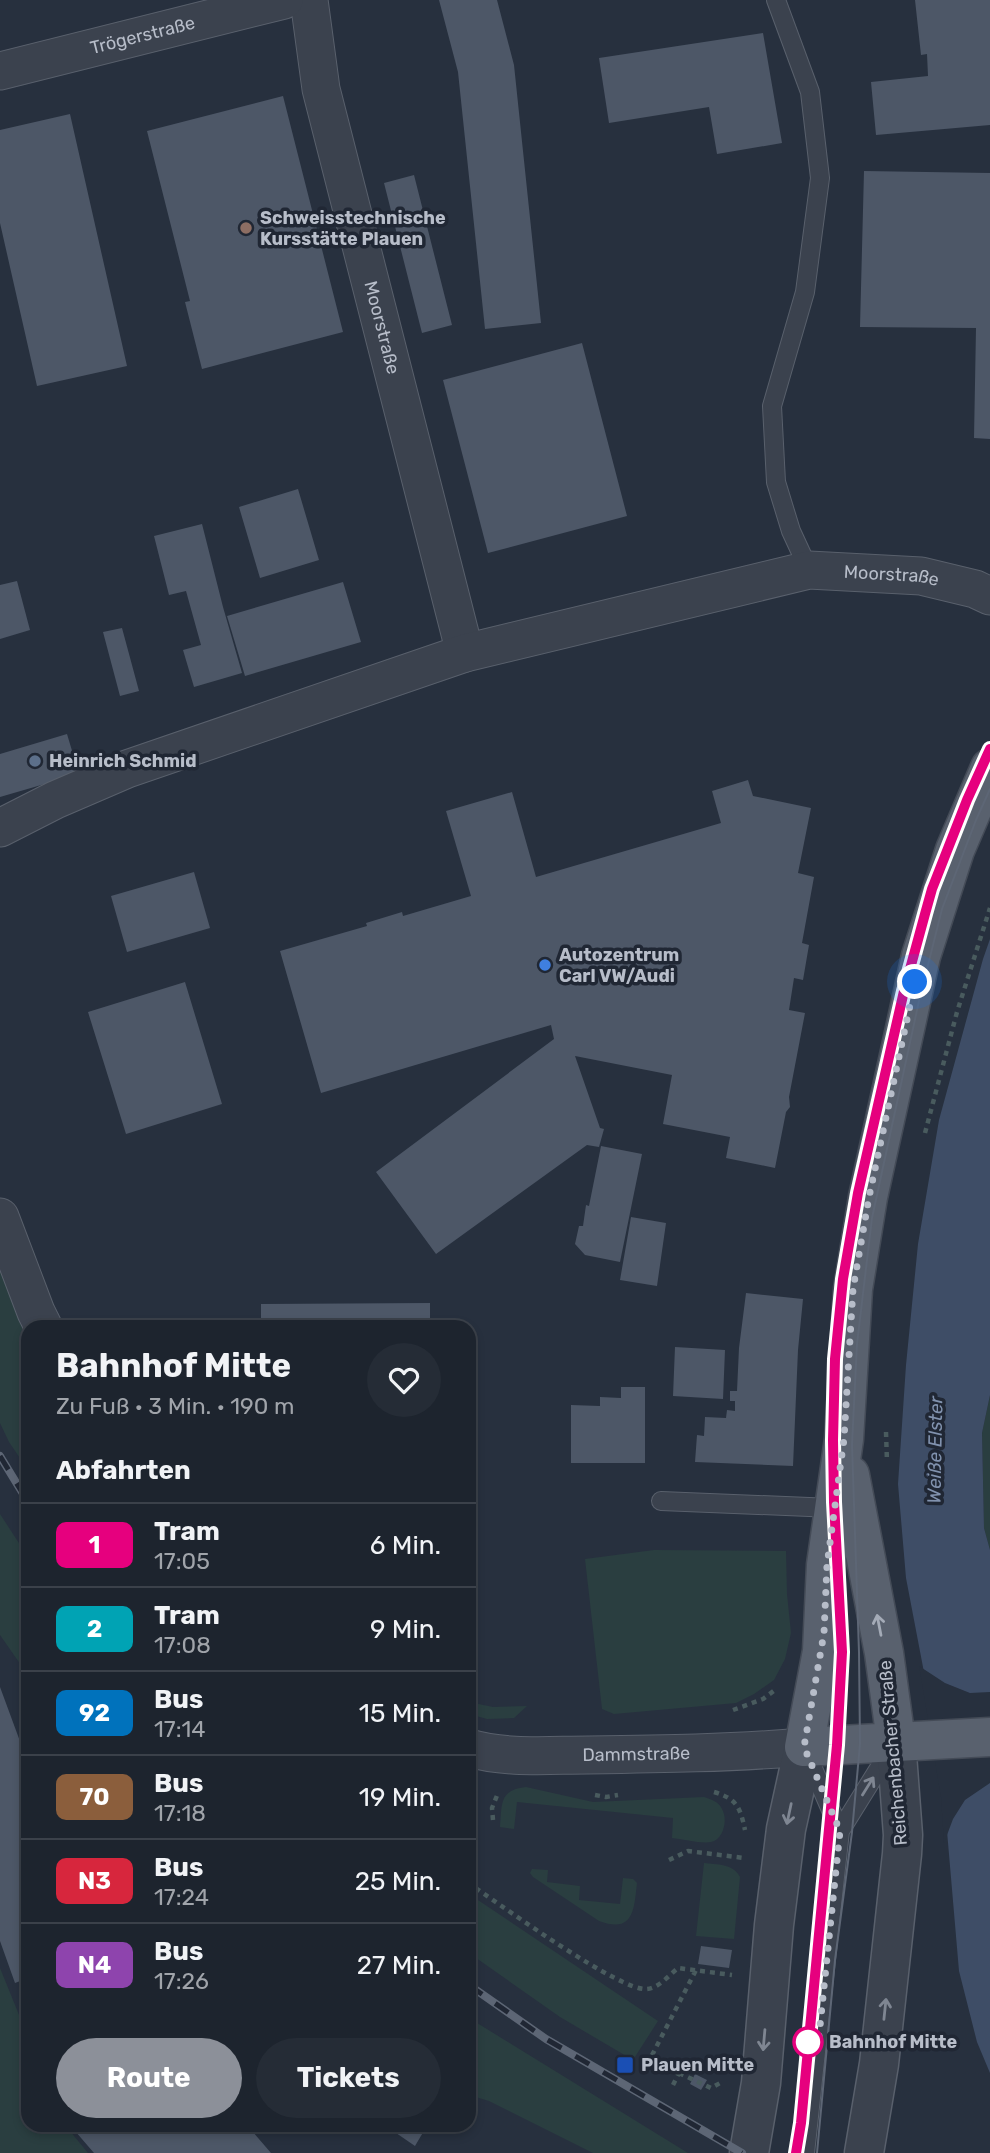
<!DOCTYPE html>
<html lang="de">
<meta charset="utf-8">
<style>
body{margin:0;font-family:Rubik,sans-serif;background:#252c36;color:#f1f3f6;height:100vh;display:flex;flex-direction:column;font-size:26px;white-space:nowrap}
*{box-sizing:border-box;margin:0}
p{font-size:23px;color:#a0a4aa}
.icon{flex:none;width:38px;height:38px;fill:none;stroke:currentColor;stroke-width:2;stroke-linecap:round;stroke-linejoin:round}
.map{position:relative;flex:1;overflow:hidden}
.sheet{position:absolute;left:21px;top:1320px;width:455px;height:812px;display:flex;flex-direction:column;background:#1d242e;border-radius:21px;box-shadow:0 4px 10px #0003,0 0 0 2px #3b414a}
.sheet>*{flex:none}
.badge{padding:0 14px;border-radius:10px;font-size:24px;line-height:46px}
.you{position:absolute;width:35px;height:35px;margin:-18px;border:5px solid #fff;border-radius:50%;background:#1a73e8;box-shadow:0 0 0 10px #1a73e833}
.map>.badge{position:absolute;translate:-50% -50%;box-shadow:0 0 0 4px #fff}
h2{padding:0 35px;font-size:26px;line-height:63px}
.round{display:grid;place-items:center;flex:none;width:74px;height:74px;border-radius:37px;background:#252c36}
.summary{display:flex;align-items:center;justify-content:space-between;height:119px;padding:0 35px}
h1{font-size:33px;font-weight:700;line-height:52px}
.action{display:flex;gap:14px;margin-top:auto;padding:14px 35px}
.action a{flex:1;height:80px;border-radius:42px;background:#8c9099;color:#fff;font-size:28px;font-weight:700;line-height:80px;text-align:center}
.action a+a{background:#252c36;color:#f1f3f6}
ul{padding:0;list-style:none}
li{display:flex;align-items:center;gap:21px;height:84px;padding:0 35px;border-top:2px solid #3b414a}
li div{flex:1}
li b{display:block;font-size:26px}
li em{font-style:normal}
li .badge{min-width:77px;font-weight:700;text-align:center}
.map>svg:first-child{display:block}
.green{fill:#2a3e40}
.water{fill:#3e4d66}
.pier{fill:#27303e}
.building{fill:#4d5767}
.lines{fill:none;stroke-linecap:round;stroke-linejoin:round}
.service-casing{stroke:#59606c;stroke-width:20}
.minor-casing{stroke:#59606c;stroke-width:39}
.tertiary-casing{stroke:#59606c;stroke-width:41}
.primary-casing{stroke:#444b57;stroke-width:41}
.path{stroke:#495b5e;stroke-width:4.5;stroke-dasharray:5 5;stroke-linecap:butt}
.service{stroke:#3b424e;stroke-width:18}
.minor{stroke:#3b424e;stroke-width:37}
.tertiary{stroke:#3b424e;stroke-width:38}
.primary{stroke:#59616e;stroke-width:38}
.tram{stroke:#5d6675;stroke-width:2}
.rail-casing{stroke:#5d6675;stroke-width:8}
.rail{stroke:#202734;stroke-width:5;stroke-dasharray:16;stroke-linecap:butt}
.oneway{stroke:#a4abb7}
.oneway2{stroke:#7f8692}
.line-casing{stroke:#fff;stroke-width:16}
.line{stroke:#e6007e;stroke-width:10}
.walk{stroke:#b7bdc9;stroke-width:7;stroke-dasharray:0 12.6}
.education-dot{fill:#8d6e63;stroke:#202734;stroke-width:2.5}
.service-dot{fill:#5c6f8a;stroke:#202734;stroke-width:2.5}
.shop-dot{fill:#3f7fe0;stroke:#202734;stroke-width:2.5}
.stop-dot{fill:#fff;stroke:#e6007e;stroke-width:3.5}
.transit-dot{fill:#1a4fb4;stroke:#202734;stroke-width:2.5}
.labels{text-anchor:middle;dominant-baseline:central;stroke-width:7;stroke-linejoin:round;paint-order:stroke}
.street-label{font-size:18px;fill:#b7bdc9;stroke:#202734}
.poi-label{font-size:18px;font-weight:bold;fill:#b7bdc9;stroke:#202734;text-anchor:start}
.stop-label{font-size:18px;font-weight:bold;fill:#b7bdc9;stroke:#202734;text-anchor:start}
.water-label{font-size:19px;font-style:italic;fill:#8192ae;stroke:#202734}
</style>
<div class="map">
<svg width="990" height="2153" viewBox="0 0 990 2153">
<rect width="100%" height="100%" fill="#27303e"/>
<path class="green" d="M0,1264L28,1336V1470L9,1442L0,1423Z
M990,1395V1550L984,1528L982,1433Z
M0,1514L28,1557V1673L23,1668L0,1635Z
M654,1550L786,1551L787,1594L791,1633L785,1659L774,1680L754,1694L736,1703L614,1714L602,1709L585,1559Z
M469,1702L493,1707L527,1706L514,1718L487,1719L469,1714Z
M526,1787L593,1802L704,1797C712,1800 718,1801 722,1809C728,1819 724,1839 711,1842C702,1844 682,1839 672,1838L673,1818L517,1802L514,1829L500,1827C502,1804 499,1790 526,1787Z
M704,1863C717,1865 733,1863 740,1877L734,1939L696,1936Z
M532,1869L548,1870L547,1882L580,1886L579,1900L620,1904L623,1878L633,1879L637,1883C634,1909 634,1934 599,1921L533,1877L530,1873Z
M469,1894L658,2021L633,2060L560,2017L469,1953Z
M0,1968L28,2037V2124L65,2125L88,2153H0Z
M469,2018L688,2153H593L489,2101L469,2095Z"/>
<path class="water" d="M990,939V1395L982,1433L984,1528L990,1550V2073L977,2042L959,1971L944,1796L931,1709L906,1578L898,1484L906,1365L918,1244L939,1120L983,959Z"/>
<path class="pier" d="M919,1666L945,1683L970,1693L990,1692V1783L965,1800L953,1819L944,1843L941,1797Z"/>
<path class="building" d="M439,0H497L514,65L541,323L485,329L458,72Z
M915,0H990V125L876,135L871,82L928,76L927,54L921,55Z
M763,33L782,143L717,154L709,107L609,123L599,58Z
M283,96L343,332L202,369L185,302L190,301L147,131Z
M70,114L127,366L37,386L0,223V130Z
M864,171L990,173V439L974,438L976,328L860,327Z
M414,175L452,325L422,333L384,183Z
M582,343L627,516L488,553L443,380Z
M298,489L319,560L260,578L239,507Z
M202,524L223,607L242,673L194,687L183,650L201,645L186,591L169,595L154,536Z
M17,581L30,630L0,639V585Z
M343,582L361,642L245,676L227,616Z
M122,628L139,691L120,696L103,632Z
M67,734L79,774L0,797V754Z
M748,780L753,796L811,808L798,873L814,877L802,943L809,945L803,980L794,978L789,1010L805,1013L789,1097L790,1107L786,1112L775,1168L726,1158L730,1137L663,1124L672,1075L575,1056L600,1128L604,1129L599,1147L587,1145L436,1254L376,1172L554,1039L551,1025L321,1093L280,951L367,926L366,923L402,912L403,916L471,896L446,811L512,792L536,877L721,823L712,791Z
M194,872L210,928L127,952L111,896Z
M185,982L222,1104L126,1134L88,1012Z
M601,1146L642,1154L620,1262L585,1255L575,1244L579,1226H583L586,1205L589,1206Z
M631,1217L666,1223L657,1286L620,1280Z
M746,1293L803,1299L798,1350L793,1466L695,1462L697,1435L704,1436L705,1417L726,1418L727,1410L735,1411V1401H730V1391H737L739,1348Z
M430,1303V1326H261V1304Z
M675,1347L725,1350L723,1399L673,1396Z
M621,1387H645V1463H571V1405L600,1406V1397L621,1398Z
M0,1687L28,1763V1978L15,1983L0,1941Z
M701,1946L732,1950L729,1968L698,1964Z
M695,2074L707,2080L701,2090L690,2084Z
M69,2124H246L271,2153H94Z
M383,2124H428L415,2146Z"/>
<g class="lines">
<defs>
<path id="service" d="M776,0L810,92L820,178L805,292L772,406L776,482L791,531L809,570
M661,1501L833,1508
M808,1757L840,1831
M805,2153L840,1831L891,1749"/>
<g id="minor">
<path id="s1" d="M309,0L321,89L465,653"/>
<path id="s2" d="M0,71L284,0"/>
<path id="s3" d="M0,828L55,800L127,769L465,653L809,570L921,576L975,589L990,596"/>
<path d="M0,1217L36,1312L43,1326"/>
<path id="s4" d="M469,1748C506,1759 549,1755 588,1755C660,1754 732,1753 804,1747"/>
</g>
<path id="tertiary" d="M749,2153L761,2083L774,1925L786,1829L804,1747
M864,2153L879,2064L902,1854L903,1835L896,1741"/>
<path id="primary" d="M990,768L955,850L921,956L868,1197L853,1289L844,1439L826,1565L822,1651L804,1747L990,1737
M850,1475L884,1653L896,1741"/>
</defs>
<use href="#service" class="service-casing"/>
<use href="#minor" class="minor-casing"/>
<use href="#tertiary" class="tertiary-casing"/>
<use href="#primary" class="primary-casing"/>
<path class="path" d="M925,1133L957,1012L990,908
M886,1432L887,1462
M733,1710L763,1699L775,1690
M714,1792C737,1799 740,1807 745,1830
M595,1795L606,1797L618,1795
M493,1820L492,1808L498,1793
M669,1860L688,1851L744,1858
M469,1881L477,1889C505,1908 621,1992 647,1989C659,1988 669,1975 678,1968L732,1975
M679,2073L711,2088L722,2082
M673,2085L679,2073L650,2059L696,1970"/>
<use href="#service" class="service"/>
<use href="#minor" class="minor"/>
<use href="#tertiary" class="tertiary"/>
<use href="#primary" class="primary"/>
<path class="tram" d="M796,2153L801,2123L837,1745L842,1652L834,1502L833,1440L835,1359L843,1280L858,1193L904,991L932,889L967,801L990,749
M817,2153L835,1960L852,1832L860,1744L859,1652L852,1445L857,1344L872,1218L919,1001L942,909L976,820L990,789"/>
<defs>
<path id="rail" d="M0,1456L28,1502
M469,1985L546,2039L742,2153"/>
</defs>
<use href="#rail" class="rail-casing"/>
<use href="#rail" class="rail"/>
</g>
<defs><path id="oneway-shaft" d="M-6 0H5M1.5-3L5.5 0L1.5 3" fill="none" stroke-width="1.6" stroke-linecap="round" stroke-linejoin="round" transform="scale(1.75)"/></defs>
<use class="oneway" href="#oneway-shaft" transform="translate(879 1625) rotate(-101)"/>
<g class="oneway2">
<use href="#oneway-shaft" transform="translate(868 1786) rotate(-58)"/>
<use href="#oneway-shaft" transform="translate(789 1814) rotate(102)"/>
<use href="#oneway-shaft" transform="translate(885 2009) rotate(-84)"/>
<use href="#oneway-shaft" transform="translate(764 2040) rotate(95)"/>
</g>
<g class="lines">
<defs>
<path id="line" d="M796,2153L801,2123L837,1745L842,1652L834,1502L833,1440L835,1359L843,1279L858,1193L904,991L925,914L932,889L967,800L990,749"/>
</defs>
<use href="#line" class="line-casing"/>
<use href="#line" class="line"/>
<path class="walk" d="M808,2042L819,2036L840,1831L804,1747L824,1633L827,1565L844,1439L853,1289L869,1197L915,982"/>
</g>
<circle class="education-dot" cx="246" cy="228" r="7"/>
<circle class="service-dot" cx="35" cy="761" r="7"/>
<circle class="shop-dot" cx="545" cy="965" r="7"/>
<circle class="stop-dot" cx="808" cy="2042" r="14"/>
<rect class="transit-dot" x="616" y="2056" width="18" height="18" rx="3.5"/>
<g class="labels">
<g class="street-label">
<text stroke="none"><textPath href="#s2" startOffset="147">Trögerstraße</textPath></text>
<text stroke="none"><textPath href="#s1" startOffset="336">Moorstraße</textPath></text>
<text stroke="none"><textPath href="#s3" startOffset="934">Moorstraße</textPath></text>
<text transform="translate(893 1753) rotate(-95)">Reichenbacher Straße</text>
<text stroke="none"><textPath href="#s4" startOffset="168">Dammstraße</textPath></text>
</g>
<g class="poi-label">
<text x="260" y="218">Schweisstechnische<tspan x="260" dy="21">Kursstätte Plauen</tspan></text>
<text x="49" y="761">Heinrich Schmid</text>
<text x="559" y="955">Autozentrum<tspan x="559" dy="21">Carl VW/Audi</tspan></text>
<text x="641" y="2065">Plauen Mitte</text>
</g>
<g class="stop-label">
<text x="829" y="2042">Bahnhof Mitte</text>
</g>
<g class="water-label">
<text transform="translate(935 1450) rotate(-89)">Weiße Elster</text>
</g>
</g>
</svg>
<div class="you" style="left:915px;top:982px"></div>
<section class="sheet">
<div class="summary"><div><h1>Bahnhof Mitte</h1><p>Zu Fuß · 3 Min. · 190 m</p></div><a class="round"><svg class="icon" aria-label="heart" viewBox="0 0 24 24"><path d="M12 20l-8-8c-3-5 5-10 8-4 3-6 11-1 8 4z"/></svg></a></div>
<h2>Abfahrten</h2>
<ul>
<li><span class="badge" style="background:#e6007e;color:#fff">1</span><div><b>Tram</b><p>17:05</p></div><em>6 Min.</em></li>
<li><span class="badge" style="background:#00a3b4;color:#fff">2</span><div><b>Tram</b><p>17:08</p></div><em>9 Min.</em></li>
<li><span class="badge" style="background:#0072bc;color:#fff">92</span><div><b>Bus</b><p>17:14</p></div><em>15 Min.</em></li>
<li><span class="badge" style="background:#8b5e3c;color:#fff">70</span><div><b>Bus</b><p>17:18</p></div><em>19 Min.</em></li>
<li><span class="badge" style="background:#d7263d;color:#fff">N3</span><div><b>Bus</b><p>17:24</p></div><em>25 Min.</em></li>
<li><span class="badge" style="background:#8e44ad;color:#fff">N4</span><div><b>Bus</b><p>17:26</p></div><em>27 Min.</em></li>
</ul>
<div class="action"><a>Route</a><a>Tickets</a></div>
</section>
</div>
